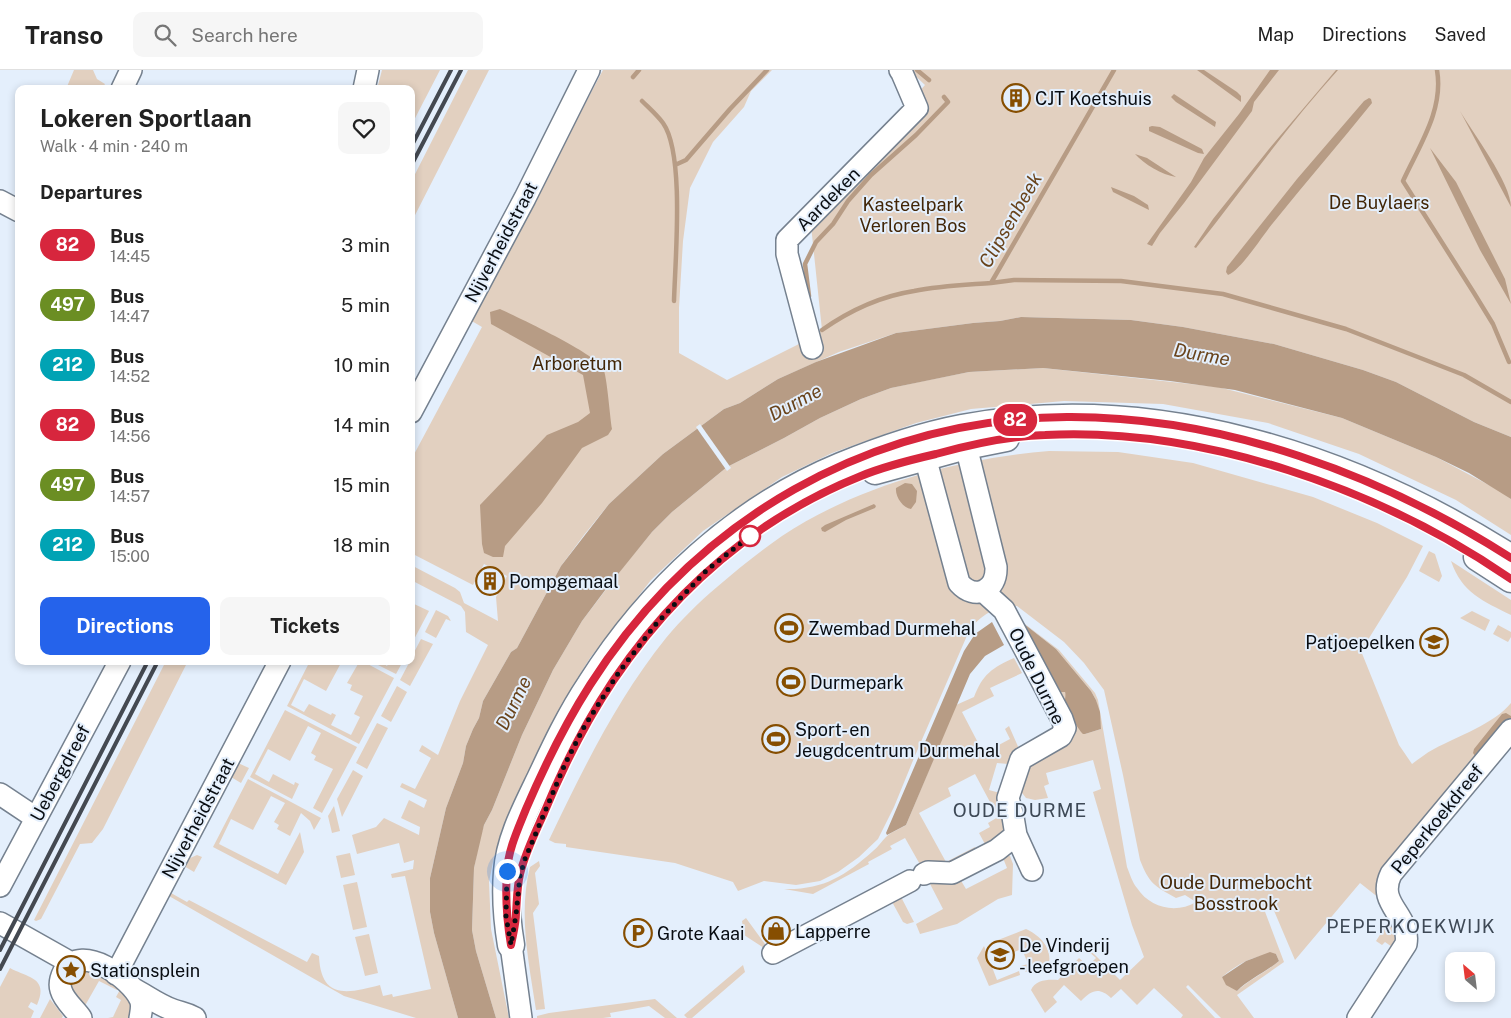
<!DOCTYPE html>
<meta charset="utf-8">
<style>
body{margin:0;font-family:"Public Sans",sans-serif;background:#f6f6f6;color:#222;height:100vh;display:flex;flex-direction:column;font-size:19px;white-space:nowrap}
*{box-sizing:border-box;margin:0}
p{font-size:16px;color:#767676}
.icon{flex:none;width:28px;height:28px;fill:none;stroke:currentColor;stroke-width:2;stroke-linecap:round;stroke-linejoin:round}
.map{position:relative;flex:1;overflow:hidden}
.drawer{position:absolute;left:15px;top:15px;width:400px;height:580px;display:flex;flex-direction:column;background:#fff;border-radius:10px;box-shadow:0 2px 8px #0003}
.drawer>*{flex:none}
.badge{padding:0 10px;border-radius:16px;font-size:18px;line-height:32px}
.needle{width:32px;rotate:332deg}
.tools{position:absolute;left:1445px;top:882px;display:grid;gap:10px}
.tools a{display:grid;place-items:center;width:50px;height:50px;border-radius:10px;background:#fff;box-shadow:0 2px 8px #0003;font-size:25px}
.you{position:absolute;width:25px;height:25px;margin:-12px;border:4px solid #fff;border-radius:50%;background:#1a73e8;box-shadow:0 0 0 8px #1a73e833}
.map>.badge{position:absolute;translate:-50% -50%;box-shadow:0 0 0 2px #fff}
h2{padding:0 25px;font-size:19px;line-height:45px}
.round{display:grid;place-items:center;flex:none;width:52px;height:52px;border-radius:10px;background:#f6f6f6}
.summary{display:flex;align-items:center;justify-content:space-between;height:85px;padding:0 25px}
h1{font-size:24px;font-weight:700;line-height:38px}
.action{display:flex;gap:10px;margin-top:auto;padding:10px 25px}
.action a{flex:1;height:58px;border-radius:10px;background:#2563eb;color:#fff;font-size:20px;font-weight:700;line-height:58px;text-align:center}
.action a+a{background:#f6f6f6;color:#222}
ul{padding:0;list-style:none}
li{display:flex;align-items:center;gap:15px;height:60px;padding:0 25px}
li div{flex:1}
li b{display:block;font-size:19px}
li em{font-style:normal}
li .badge{min-width:55px;font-weight:700;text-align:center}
header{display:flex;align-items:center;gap:30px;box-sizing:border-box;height:70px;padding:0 25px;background:#fff;border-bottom:1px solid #e0e0e0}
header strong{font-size:24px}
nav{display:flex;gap:28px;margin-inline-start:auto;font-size:18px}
.search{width:350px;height:45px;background:#f6f6f6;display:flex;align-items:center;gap:12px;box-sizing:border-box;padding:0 18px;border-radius:10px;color:#767676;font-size:19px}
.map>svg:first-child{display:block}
.green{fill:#e2d0c0;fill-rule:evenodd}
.water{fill:#b79c85}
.pier{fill:#e4effc}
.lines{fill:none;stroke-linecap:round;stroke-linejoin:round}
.stream{stroke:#b79c85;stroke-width:4.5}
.minor-casing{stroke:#75818f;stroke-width:24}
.major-casing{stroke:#75818f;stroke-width:29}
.minor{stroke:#fff;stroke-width:21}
.major{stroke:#fff;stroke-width:26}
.rail{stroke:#444951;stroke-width:4}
.line-casing{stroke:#fff;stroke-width:11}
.line{stroke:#d7263d;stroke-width:8}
.walk{stroke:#090d12;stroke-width:5;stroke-dasharray:0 9}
.stop-dot{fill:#fff;stroke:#d7263d;stroke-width:2.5}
.labels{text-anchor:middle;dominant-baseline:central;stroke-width:4;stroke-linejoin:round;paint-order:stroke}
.poi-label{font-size:18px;fill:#090d12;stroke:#e4effc;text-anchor:start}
.street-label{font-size:18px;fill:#090d12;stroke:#e4effc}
.park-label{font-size:18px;fill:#422607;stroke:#e4effc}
.water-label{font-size:19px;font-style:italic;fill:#6a441c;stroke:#e4effc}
.neighbourhood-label{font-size:19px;letter-spacing:1px;fill:#3e4956;stroke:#e4effc}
</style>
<header>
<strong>Transo</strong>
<div class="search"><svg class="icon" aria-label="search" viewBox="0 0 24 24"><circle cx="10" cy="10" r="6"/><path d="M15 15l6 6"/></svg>Search here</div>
<nav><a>Map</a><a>Directions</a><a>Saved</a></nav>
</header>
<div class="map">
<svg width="1511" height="948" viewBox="0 0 1511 948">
<rect width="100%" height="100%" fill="#e4effc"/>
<path class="green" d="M74,0H93L97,9L105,14L102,19H66Z
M382,0H440L411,56V19H377Z
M468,0H489L411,153V112Z
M603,0H772L751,21L744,37L713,72L690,118L683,171L679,238V283L727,310L797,275L822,260L810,146L925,15L909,0H1511V367L1474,352L1396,312L1363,300L1274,274L1183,257L1131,250L1021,247L1000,251L973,253L896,263L839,282L778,309L740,333L724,339L663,384L609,434L584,465L561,496L517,578L511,582L483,631L479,648L473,659L466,676L463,693L446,738L430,808V842L434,863L458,948H416L344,926L169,826L171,823L187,832L189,830L307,892L312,883L319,886C321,931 349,923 380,915L383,926L392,924L393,927L431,919L405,806L392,808L391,804L413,799L414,790L404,793L399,773L357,784L352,765L376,757L384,748L419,765L420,757L401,748L409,730L424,738L427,730L400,717L402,713L415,719L431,688L419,681L422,675L438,685L460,631L488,575L466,562L465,542L461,536L411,510V495L455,518L460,522L464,533L498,551L496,527L507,506L484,494L473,515L411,483V390L482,257L470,250Z
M1043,298L1218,317L1342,348L1436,387L1502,422L1511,429V465L1456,430L1359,384L1268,353L1163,334L1064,331L971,339L916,353L832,383L782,407L703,461L651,510L590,588L574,614L547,663L501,763L494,787L489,812L491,859L509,948H496L476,881L472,860L474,798L480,768L484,755L492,740L522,665L553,600L582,551L624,496L652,462L672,442L727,397L784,368L820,348L861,329L891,318L919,312L969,302Z
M1049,381L1118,382L1193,393L1313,427L1377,453L1423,476L1407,507L1361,581L1399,675L1412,694C1419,689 1426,683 1434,679C1458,666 1494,654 1511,633V653L1379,828L1360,813L1295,890L1272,836L1264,839L1284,892L1237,925L1254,948H1221L1188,915L1186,917L1215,948H1181L1183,945L1154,918L1137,935L1121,919L1111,928C1099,917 1092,920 1081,931L1064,915L1053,927L1057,932L1046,942L1045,943L1031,920C1035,910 1048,909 1058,910L1079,888L1088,896L1096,888L1087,880L1089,879L1120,910L1144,887L1132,855L1093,722L1101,719L1093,690L1046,703L1049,714L1044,716L1048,728L1035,730L1026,728L1019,719L1028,693L1064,672L1040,585L1065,622L1085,664L1101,659L1096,630L1091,621L1056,579L1017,548L1059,580L1095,623L1098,630L1127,797C1130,804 1132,812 1137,818C1150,838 1176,844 1196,832L1185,825L1176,828C1154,816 1149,813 1140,790L1123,705L1104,620L1084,593L1064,572L1017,536C997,535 980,545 969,561L914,688L894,737L878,769L859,787L838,802L820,811L796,815L764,811L738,821L733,812L675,793L566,777V774L555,773L549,770C583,699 617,629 666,568C681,550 699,532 717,517C738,499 759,482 782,466C857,416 960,388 1049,381ZM1276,884L1279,891C1266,902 1250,909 1237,921L1222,907C1239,893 1254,885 1276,884Z
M1429,481L1435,484L1442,506L1439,512L1419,501Z
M1451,491L1511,530V545C1483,531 1462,523 1451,491Z
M411,527L414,528L412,533L429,541L411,575Z
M436,540L448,546L451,551L446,549L436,568L425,562Z
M1472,541L1490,550L1485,561L1460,548Z
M1498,555L1511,562V567L1508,572L1493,564Z
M421,569L433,574L410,616L400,610L410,591H411V588Z
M1014,588L1022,603L990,618L994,626L962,642L986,688L997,682L995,677L1010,669L1005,659L1009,656L1020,681L1008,694L997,693L989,720L1000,723L997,732L1009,755V759L986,776L979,763L990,757L988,753L998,747L975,704L948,718L951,726L919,743L946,792L975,777L977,781L952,795L922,798L905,768L890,776L892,779L868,792L869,794L813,824L784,819C823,820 845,806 873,781C878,777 882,771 886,767C891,762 900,759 906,755L956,635L974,627C983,604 992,598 1014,588Z
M166,591H188L103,759L92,773L80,774L41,849L36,851L34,850Z
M310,591H342L326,621L304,609L291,635L304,642L309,634L331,645L332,643L336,645L331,655L351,665L360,647L354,644L363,626L350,620L352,615L347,613L358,594L353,591H362L394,608L359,674L287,636Z
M370,591H380L387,596L390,591H403L396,604Z
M397,616L407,622L391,652L381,646Z
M285,640L357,677L322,743L313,738L333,699L314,690L316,686L311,683L321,663L308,656L290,691L268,679L255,704L269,712L273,704L294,715L295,712L299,714L292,729L250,707Z
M377,653L388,658L367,699L356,693Z
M238,693L249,698L241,713L231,707Z
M353,700L363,706L342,747L337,729Z
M248,709L321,748L314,760L310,751L301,743L290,766L277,759L279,755L274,752L285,733L271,726L253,760L231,749L219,774L278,804L300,762L304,782L286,815L213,777Z
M334,736L340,761L332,763L328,746Z
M350,783L355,805L341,808L336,786Z
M197,785L202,787L194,802L184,796L188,789Z
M1005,786H1010L1013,794L1012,825L998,829L957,854L920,864L916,854L943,839L928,810C941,810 948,816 960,809L966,819L1007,798L1003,788Z
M539,791L540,796L535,803L539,834L533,843L545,939L536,940C529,893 518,844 530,797Z
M357,812L367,857L353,860L343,815Z
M900,825L914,852L907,854L903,852L891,830Z
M746,848L765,874L767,880L744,865L742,851Z
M1390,849L1397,859L1395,879L1385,872L1382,875L1376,871Z
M1026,859C1039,865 1052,877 1049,893L1026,902L1021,896L1028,894L1022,879L1004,886L998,870Z
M369,864L378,903L365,906L355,867Z
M984,876L997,910L1019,901L1020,905L989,916L977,888Z
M743,895L745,902L692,948H687L684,945Z
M81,897L120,915L117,920L99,911L82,941L71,928L68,908Z
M10,898C28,908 49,907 37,935L31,932L28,937L34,941L31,948H0V917Z
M122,916L131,929L133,948H108L113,947L121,930L116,927Z
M50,929L63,946L62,948H40Z
M655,929L677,948H665L649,936L610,943L611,947L603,948H537V946L549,943Z"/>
<path class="water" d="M1197,0H1204L1237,22L1241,26V32Z
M1270,0H1279L1254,32L1252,41L1184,133L1160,163L1152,176L1147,174L1191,112L1204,88L1239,44Z
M1336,0H1338C1287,56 1243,119 1196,178L1194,177L1213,149L1269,79Z
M1174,24L1216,52L1215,57L1176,32L1171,27Z
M1369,28L1371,29L1372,33C1340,73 1305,113 1273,153C1262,166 1242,199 1228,205L1226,202L1227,197L1297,109L1364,31Z
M1460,41C1473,63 1511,113 1511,137Z
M1152,56L1160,57L1202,79L1204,84L1198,83L1149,61V57Z
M1430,78L1456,112L1505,209L1511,234L1480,180Z
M1135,84L1147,88L1176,107C1162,105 1144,94 1135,84Z
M1111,117L1134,126L1148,135L1149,140L1113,122Z
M500,239C519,248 594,283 603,298C607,305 610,348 612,359L608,365L582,378L542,433L505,476L503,487H493L484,483L482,474L480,435L547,365L578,352L590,343L583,305L491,254L490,242Z
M1021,247L1131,250L1183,257L1274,274L1363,300L1396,312L1474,352L1511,367V429L1469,403L1436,387L1342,348L1235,320L1170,311L1043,298L969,302L891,318L861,329L820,348L784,368L727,397L672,442L652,462L606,519L582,551L553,600L522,665L492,740L484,755L474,798L472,860L476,881L496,948H458L434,863L430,842V808L446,738L463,693L466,676L473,659L479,648L483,631L511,582L517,578L561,496L609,434L663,384L724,339L740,333L778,309L816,292L896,263L973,253L1000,251Z
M905,413L912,414L917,421L916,432L911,439C903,438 895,427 896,418Z
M874,434L876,436L875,438L846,450L825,462L822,461L821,458L825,455Z
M1018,549L1056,579L1091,621L1096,630L1100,642L1101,659L1085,664H1083C1077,658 1066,638 1065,630C1065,628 1066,625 1065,622H1061Z
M992,552L1004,575L985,586L970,604L906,755L887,765L886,763L964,581L975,564Z
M1506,643L1511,646V651L1499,664L1495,662L1488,670L1490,673L1478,687L1475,686L1473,683L1474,679L1502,644Z
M1270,882L1276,884L1279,891C1266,902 1249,909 1237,921L1226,915L1222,907L1246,891Z"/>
<path class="pier" d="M700,354L731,398L727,401L696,357Z"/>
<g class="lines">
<path class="stream" d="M917,0L929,10
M1437,0C1444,40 1419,76 1403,111L1474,223L1493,254L1509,292
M633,7L639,0
M642,31C649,38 657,45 663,53C685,84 675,191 674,231
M675,95L686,90L730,39L767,0
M991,213L1014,210L1121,211L1223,224L1346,259L1464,305L1511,332
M809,226L805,194L816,172L833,154L848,131L871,105L916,65L948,32L944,27
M822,260C849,241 882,226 914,221C939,216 965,215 991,213L1114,0"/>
<defs>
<path id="minor" d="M122,19L131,0
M364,19L368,0
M0,131L19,141
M812,278L787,184V170L917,38L902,3L900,0
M411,342L525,128L589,0
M922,371L925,387L959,513C975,531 997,521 996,497L962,360
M0,724L36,748
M1016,765L1032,800
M924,804L928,802L952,803L997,780L1016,765L1013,747L1008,728L1021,689L1061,666L1065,658L1062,649L1004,540L983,521
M0,816L120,591
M0,853L71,893
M511,875L521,948
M773,883L910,811
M116,904L280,591
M134,919C147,926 159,935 173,940C181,943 186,943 195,948
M81,948C75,939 64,931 61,920C59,914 61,907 64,901C82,872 131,909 140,929C143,935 141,942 140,948
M1358,948L1406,874C1411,844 1376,835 1391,804L1511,660"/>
<path id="major" d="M875,401L966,376L1006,368
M1477,487L1511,509
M511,875C507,851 505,827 507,802C509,770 526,738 540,709C555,677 570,645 590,615C650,520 737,439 841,396C880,380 920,366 962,358C1152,322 1351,386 1511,488"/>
</defs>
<use href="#minor" class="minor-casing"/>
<use href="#major" class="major-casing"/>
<use href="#minor" class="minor"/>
<use href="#major" class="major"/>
<path class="rail" d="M411,77L451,0
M411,96L461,0
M0,880L148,591
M0,899L158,591"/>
</g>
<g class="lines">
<defs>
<path id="line" d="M1511,488C1382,405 1223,346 1067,347C869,349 696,449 590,615C565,654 544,697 526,739C518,759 508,780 507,802C505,827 507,851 511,875C513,864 516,854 516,843C517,830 517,817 520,804C525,783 535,763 544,743C563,697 585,653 613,611C676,518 756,448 861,406C885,396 910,390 936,384C972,374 1007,366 1045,365C1204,357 1380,419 1511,509"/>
</defs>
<use href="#line" class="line-casing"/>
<use href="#line" class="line"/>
<path class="walk" d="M507,801L506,846L511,875L516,845L520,806L525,789L565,694L584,657L619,602L656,554L707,500L750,466"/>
</g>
<defs>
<symbol id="building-ring" viewBox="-11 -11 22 22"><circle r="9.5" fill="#e4effc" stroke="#864e01" stroke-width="1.5"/><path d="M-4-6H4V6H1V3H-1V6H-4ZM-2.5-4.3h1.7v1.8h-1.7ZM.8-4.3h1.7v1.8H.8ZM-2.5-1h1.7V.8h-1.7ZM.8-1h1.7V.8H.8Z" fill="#864e01"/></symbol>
<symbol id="stadium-ring" viewBox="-11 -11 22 22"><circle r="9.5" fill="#e4effc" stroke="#864e01" stroke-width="1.5"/><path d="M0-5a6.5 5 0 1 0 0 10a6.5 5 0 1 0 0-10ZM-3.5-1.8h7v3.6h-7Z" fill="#864e01"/></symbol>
<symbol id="school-ring" viewBox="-11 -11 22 22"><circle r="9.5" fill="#e4effc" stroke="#864e01" stroke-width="1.5"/><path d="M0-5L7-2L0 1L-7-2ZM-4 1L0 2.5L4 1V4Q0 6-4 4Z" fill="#864e01"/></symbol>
<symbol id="shop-ring" viewBox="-11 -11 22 22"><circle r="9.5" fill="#e4effc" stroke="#864e01" stroke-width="1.5"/><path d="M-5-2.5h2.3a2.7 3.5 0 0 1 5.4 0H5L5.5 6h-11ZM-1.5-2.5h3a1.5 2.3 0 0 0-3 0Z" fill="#864e01"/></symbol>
<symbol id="parking-ring" viewBox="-11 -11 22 22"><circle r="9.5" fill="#e4effc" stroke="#864e01" stroke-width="1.5"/><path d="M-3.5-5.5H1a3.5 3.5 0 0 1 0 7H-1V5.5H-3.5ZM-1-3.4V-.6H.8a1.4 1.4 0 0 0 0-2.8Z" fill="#864e01"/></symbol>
<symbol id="sight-ring" viewBox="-11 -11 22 22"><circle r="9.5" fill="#e4effc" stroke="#864e01" stroke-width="1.5"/><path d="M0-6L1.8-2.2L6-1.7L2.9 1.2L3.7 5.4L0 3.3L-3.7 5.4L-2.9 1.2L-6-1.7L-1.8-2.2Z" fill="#864e01"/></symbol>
</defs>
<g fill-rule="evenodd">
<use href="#building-ring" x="1000" y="12" width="32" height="32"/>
<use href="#building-ring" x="474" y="495" width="32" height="32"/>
<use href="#stadium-ring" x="773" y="542" width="32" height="32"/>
<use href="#school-ring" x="1418" y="556" width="32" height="32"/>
<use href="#stadium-ring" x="775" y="596" width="32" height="32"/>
<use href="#stadium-ring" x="760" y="653" width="32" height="32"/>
<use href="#shop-ring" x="760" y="845" width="32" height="32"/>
<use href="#parking-ring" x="622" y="847" width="32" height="32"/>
<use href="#school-ring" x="984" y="869" width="32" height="32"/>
<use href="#sight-ring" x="55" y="884" width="32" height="32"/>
</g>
<circle class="stop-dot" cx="750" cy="466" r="10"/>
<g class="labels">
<g class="poi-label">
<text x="1035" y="28">CJT Koetshuis</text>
<text x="509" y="511">Pompgemaal</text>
<text x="808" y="558">Zwembad Durmehal</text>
<text x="1415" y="572" text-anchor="end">Patjoepelken</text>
<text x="810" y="612">Durmepark</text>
<text x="795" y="659">Sport- en<tspan x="795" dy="21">Jeugdcentrum Durmehal</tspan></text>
<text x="795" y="861">Lapperre</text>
<text x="657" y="863">Grote Kaai</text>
<text x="1019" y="875">De Vinderij<tspan x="1019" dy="21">- leefgroepen</tspan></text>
<text x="90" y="900">Stationsplein</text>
</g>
<g class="street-label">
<text transform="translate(828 129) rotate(-45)">Aardeken</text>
<text transform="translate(501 172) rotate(-62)">Nijverheidstraat</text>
<text transform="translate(1037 606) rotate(64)">Oude Durme</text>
<text transform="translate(60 703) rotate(-62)">Uebergdreef</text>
<text transform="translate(198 748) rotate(-62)">Nijverheidstraat</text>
<text transform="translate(1437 749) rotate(-51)">Peperkoekdreef</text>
</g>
<g class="park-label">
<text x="1379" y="132">De Buylaers</text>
<text x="913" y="134">Kasteelpark<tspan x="913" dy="21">Verloren Bos</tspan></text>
<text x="577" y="293">Arboretum</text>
<text x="1236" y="812">Oude Durmebocht<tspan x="1236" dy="21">Bosstrook</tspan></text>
</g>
<g class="water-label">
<text transform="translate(1010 150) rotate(-60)">Clipsenbeek</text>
<text transform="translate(1202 284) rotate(10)">Durme</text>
<text transform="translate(795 332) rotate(-28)">Durme</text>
<text transform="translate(513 633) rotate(-64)">Durme</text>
</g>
<g class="neighbourhood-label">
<text x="1020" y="740">OUDE DURME</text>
<text x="1411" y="856">PEPERKOEKWIJK</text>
</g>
</g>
</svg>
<div class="tools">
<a><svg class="needle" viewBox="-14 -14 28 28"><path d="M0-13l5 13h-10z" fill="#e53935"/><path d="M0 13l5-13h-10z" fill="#767676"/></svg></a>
</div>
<div class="you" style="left:507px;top:801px"></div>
<b class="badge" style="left:1015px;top:350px;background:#d7263d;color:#fff">82</b>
<section class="drawer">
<div class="summary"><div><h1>Lokeren Sportlaan</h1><p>Walk · 4 min · 240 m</p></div><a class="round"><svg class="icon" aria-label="heart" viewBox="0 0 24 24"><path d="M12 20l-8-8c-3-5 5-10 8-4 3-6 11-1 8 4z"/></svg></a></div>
<h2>Departures</h2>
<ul>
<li><span class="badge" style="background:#d7263d;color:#fff">82</span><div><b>Bus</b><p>14:45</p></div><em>3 min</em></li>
<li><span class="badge" style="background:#6b8e23;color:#fff">497</span><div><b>Bus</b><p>14:47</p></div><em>5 min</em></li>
<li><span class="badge" style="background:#00a3b4;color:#fff">212</span><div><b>Bus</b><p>14:52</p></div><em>10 min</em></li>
<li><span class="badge" style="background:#d7263d;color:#fff">82</span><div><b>Bus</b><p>14:56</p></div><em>14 min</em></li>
<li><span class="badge" style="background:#6b8e23;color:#fff">497</span><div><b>Bus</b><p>14:57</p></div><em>15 min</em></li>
<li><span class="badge" style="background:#00a3b4;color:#fff">212</span><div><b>Bus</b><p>15:00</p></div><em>18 min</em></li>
</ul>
<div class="action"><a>Directions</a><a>Tickets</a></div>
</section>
</div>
